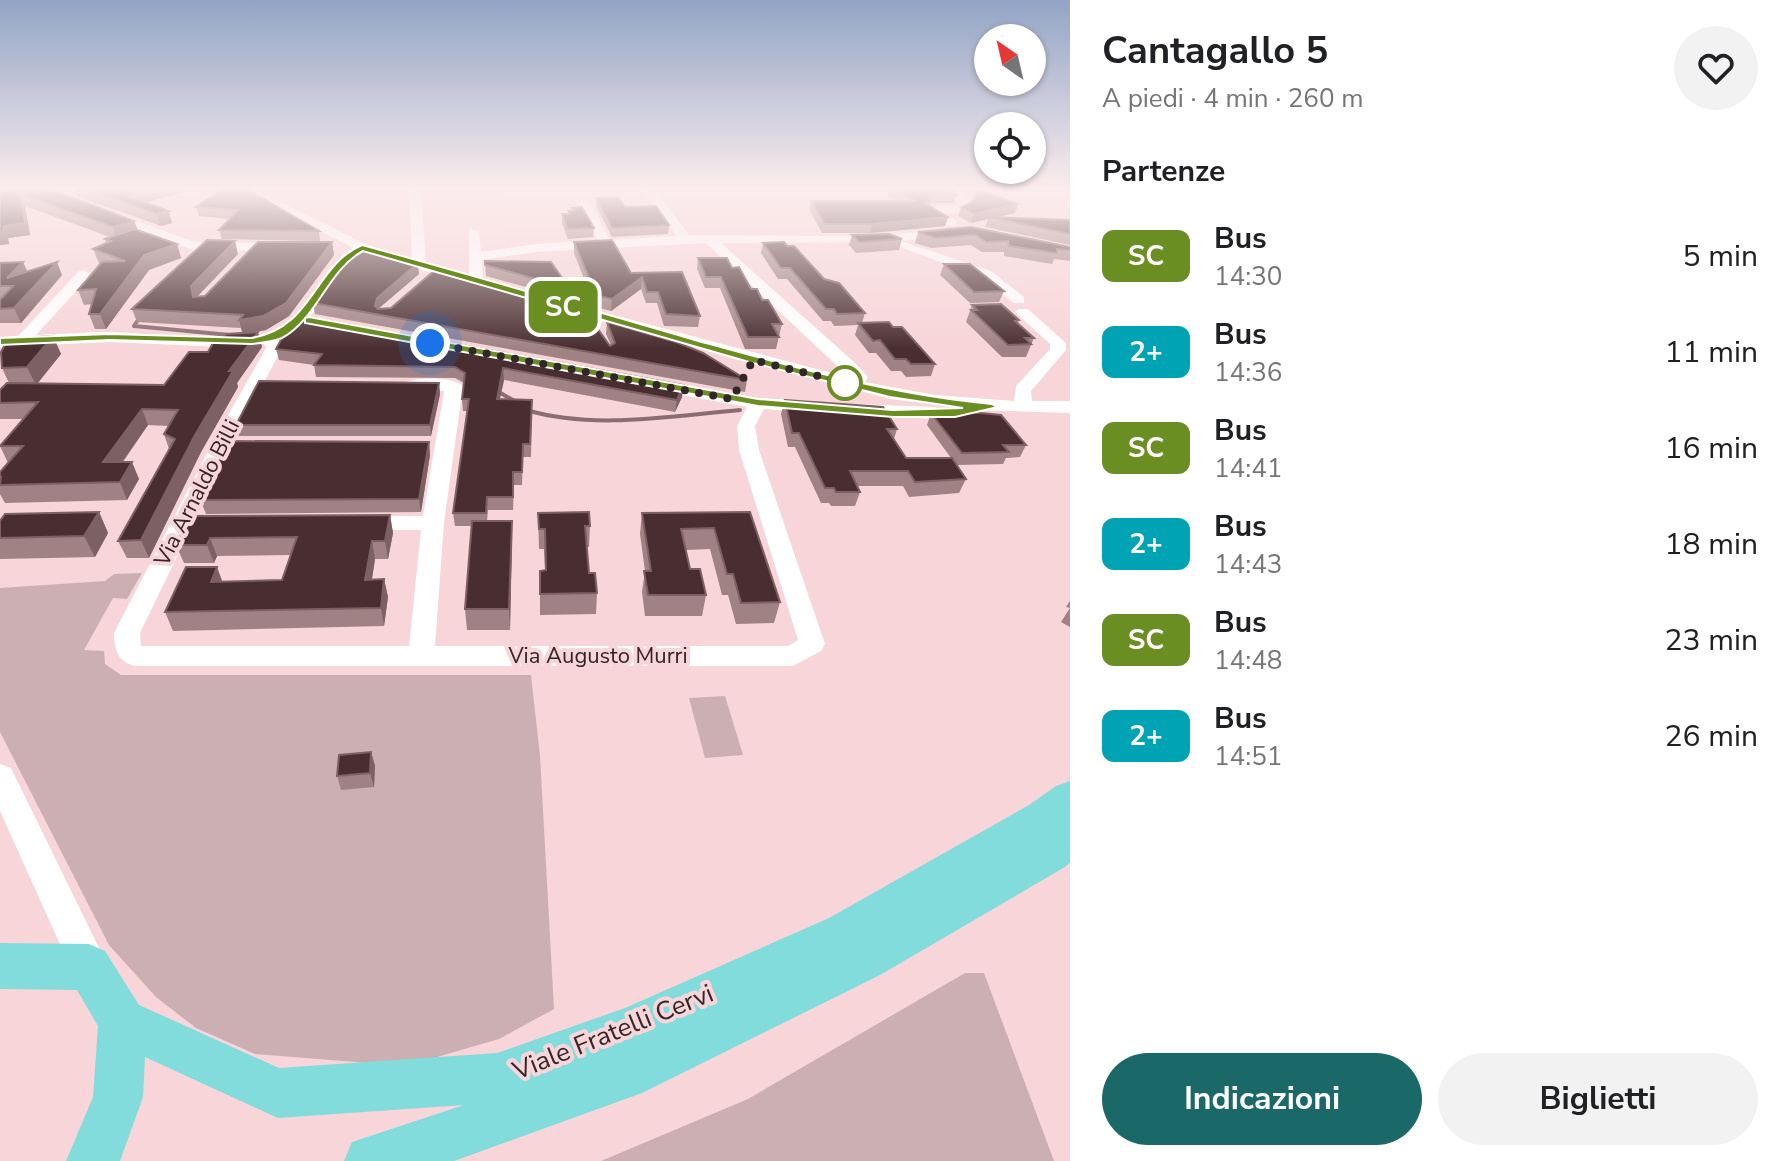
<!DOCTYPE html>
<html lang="it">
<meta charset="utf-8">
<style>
body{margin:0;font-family:"Nunito Sans",sans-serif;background:#f2f2f2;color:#202124;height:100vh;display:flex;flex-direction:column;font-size:30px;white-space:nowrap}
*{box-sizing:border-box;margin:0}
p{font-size:26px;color:#757577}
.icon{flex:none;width:44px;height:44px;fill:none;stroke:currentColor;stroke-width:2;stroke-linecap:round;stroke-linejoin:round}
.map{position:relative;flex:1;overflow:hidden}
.drawer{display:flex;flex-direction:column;background:#fff;width:720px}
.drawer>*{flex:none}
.badge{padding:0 16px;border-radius:12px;font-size:28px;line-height:52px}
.needle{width:52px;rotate:326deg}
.fabs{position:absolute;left:974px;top:24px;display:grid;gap:16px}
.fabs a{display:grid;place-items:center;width:72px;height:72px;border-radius:50%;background:#fff;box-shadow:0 2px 6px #0004;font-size:40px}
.you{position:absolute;width:40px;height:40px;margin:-20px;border:6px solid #fff;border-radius:50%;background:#1a73e8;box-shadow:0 0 0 12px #1a73e833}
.map>.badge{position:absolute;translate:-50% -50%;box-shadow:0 0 0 4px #fff}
h2{padding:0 32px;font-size:30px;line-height:72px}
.round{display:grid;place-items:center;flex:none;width:84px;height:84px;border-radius:42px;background:#f2f2f2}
.summary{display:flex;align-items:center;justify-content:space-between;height:136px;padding:0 32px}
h1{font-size:38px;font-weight:700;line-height:60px}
.cta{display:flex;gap:16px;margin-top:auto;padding:16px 32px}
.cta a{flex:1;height:92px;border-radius:48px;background:#1a6868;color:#fff;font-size:32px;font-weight:700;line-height:92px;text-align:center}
.cta a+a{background:#f2f2f2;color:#202124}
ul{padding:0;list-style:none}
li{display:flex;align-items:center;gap:24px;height:96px;padding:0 32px}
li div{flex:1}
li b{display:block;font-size:30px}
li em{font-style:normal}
li .badge{min-width:88px;font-weight:700;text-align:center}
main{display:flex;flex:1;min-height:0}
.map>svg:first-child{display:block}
.green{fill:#cbafb2}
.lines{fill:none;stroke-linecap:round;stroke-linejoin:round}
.stream{stroke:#896d70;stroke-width:4}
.minor{fill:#fff;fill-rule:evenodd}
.major{fill:#83dcdc;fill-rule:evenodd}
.wall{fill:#a08284}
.shaded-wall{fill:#7d6063}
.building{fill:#492e31;stroke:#7d6063;stroke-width:2}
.line{fill:#6b8e23;stroke:#fff;stroke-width:2}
.walk{stroke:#322627;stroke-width:8;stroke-dasharray:0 14.4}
.stop-dot{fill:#fff;stroke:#6b8e23;stroke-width:4}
.labels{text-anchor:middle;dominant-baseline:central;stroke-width:8;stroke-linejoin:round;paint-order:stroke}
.street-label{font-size:22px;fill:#322627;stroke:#f7d5d8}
.near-street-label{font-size:26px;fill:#322627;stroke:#f7d5d8}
</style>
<main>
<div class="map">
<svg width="1070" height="1161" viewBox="0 0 1070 1161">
<rect width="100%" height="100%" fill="#f7d5d8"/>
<path class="green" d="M142,573L127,599L113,598L84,650L104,651L105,664L121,675H531L540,756L554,1009L499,1039L406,1066L255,1054L196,1028L156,997L109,945L0,732V588L105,581L114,574Z
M725,696L743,755L705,758L689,698Z
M965,973H984L1054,1161H601L748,1099Z"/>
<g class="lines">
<path class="stream" d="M140,317L134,326L230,335
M497,391L518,403
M526,410C594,430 671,416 740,410"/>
<path class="minor" d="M76,187H97L55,198L49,195Z
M236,187H251L367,245L412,259L409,187H421L426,263L469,276V228L479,231L481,252L535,244L598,240L579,204L585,200L591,204L610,240L677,236L643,193L641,187H653L689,235L870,236L954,229V235L950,236L901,241L991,271L1024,297V303H1014L981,277L886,242L721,243L854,362L868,377L865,382L935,395L1014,401L1016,386L1050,349V344L1015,312L1018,309H1028L1066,343V350L1031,391L1032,401H1070V413L980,410L890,399L552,308L549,305L557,300L850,378L706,243L535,252L482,260L483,282L476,286L364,253C330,277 318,324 279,340L282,348L231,445L140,633L141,646H409L421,530H360L352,528L349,523L352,518L360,516H423L444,391L401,390L398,386C409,376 452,376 463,386L444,523L435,646H788L798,640L739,450L737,426L747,407L644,388L641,384L650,379L758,398L816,401L825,407L816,413L764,409L755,426L759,450L825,644L821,651L793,666H134C116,660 115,650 114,633L211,445L266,348L264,344L222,347L111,342L0,347V337L18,336L79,271L84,270L91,274L89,277L36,335C61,334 86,332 111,332C153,333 249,349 282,326C311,305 323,269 353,248Z
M943,187H955L969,201L966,212L945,213L956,220V226H948L925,210L931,206H957V202Z
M106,210L195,242L287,243L294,247L287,251L193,250L102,217L100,214Z
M856,404L935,407L944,413L935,419L849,414L847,410L849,406Z
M0,764L11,768L102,954L107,967L102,980L89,985L76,980L0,811Z"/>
<path class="major" d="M1070,781V862L1065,867L880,975L642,1093L454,1161H344L352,1142L464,1105L278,1118L145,1057L143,1097L120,1161H66L93,1097L98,1026L77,990L0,989V943L89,944L105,951L139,1005L279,1068L497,1053L625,1008L829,918L1029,805L1056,786Z"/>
</g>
<path class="wall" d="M0,187L134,221L138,231L177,244L181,258L149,270L106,329H95L89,314L92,304L84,305L78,290L100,263H99L93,249L106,243L105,239L110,237L25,206L30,235L8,238L9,244L0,245Z
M74,187H201L146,202L172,223L161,226L77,196Z
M225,187L319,231L320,241L222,239L219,230L230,219L199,216L196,207Z
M253,187H270L271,190L268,192Z
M892,187H949L957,195L954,203H931L929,205L948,217L945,226L870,233H822L809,209L811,201H897L888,196L890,188Z
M975,192L1018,204L1015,213L996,217L1070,220V245L985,227L988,219L971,223L958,216L961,207L971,203Z
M596,198L625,207L669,225L668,234L612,237L596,206Z
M572,208L594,228L593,237L568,239L562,224V214H568V211H572Z
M971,227L1070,248V261L1054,259L1052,264L1004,256V252H982L971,245L931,248L915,243L918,232Z
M852,235L902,239L899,250L856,253L849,245Z
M332,242L334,255L289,316L266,330L256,332L262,347L237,383L238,387L201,452L149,558H127L118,541L169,449L164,434L168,426L148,425L123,462L139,479L127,500L5,503L0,494V472L8,463L0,446L23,419H0V390L9,383L2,368L53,336L61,354L38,383L164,385L208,352L219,342L242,333L241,328L137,322L132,309L238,254L197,296H205Z
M574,242L631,273L682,272L700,316L698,327L664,326L657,303H646L641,289L611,311L595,307L574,253Z
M763,243L787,246L824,279L865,313L862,323L893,327L935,364L931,376L906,377L901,371H891L876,353H869L855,335L858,325L834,326L831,321H823L787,279H778L761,253Z
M698,258L732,268L751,289L762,300L782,324L776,349H745L720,288H705L697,269Z
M485,261L569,288V299L486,276Z
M23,262L27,272L62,275L21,323H0V263Z
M944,264L1004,291L999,302L970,303L940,275Z
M419,274L378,309L610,346L611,345L606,334L607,322L747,380L745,392L315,314L313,303Z
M972,305L1019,320L1018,323L1034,338L1026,357H1002L966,322Z
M282,338L683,385L682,397L675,412L504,380L500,399L532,411L531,457H523L522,485H514L513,510H488L487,521H512L510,630H467L465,609L472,526H455L453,513L467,411H463L462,399L464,383L455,378L316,377L314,365L279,360L276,349Z
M439,383L440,394L431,436H239L236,425Z
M785,400L897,429L894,439L906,458H951L927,425L931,413L1026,445L1020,457L1006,458L1003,464L957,465L966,479L959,493L909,497L903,486H857L860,492L855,506H831L829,503H821L795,447H788L781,414Z
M429,442L430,455L421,512L206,514L200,499Z
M99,512L108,533L95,557L0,559V521Z
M750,512L780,602L774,623L736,624L728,595H722L710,549L686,550L690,569L706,595L702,616H645L642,592L645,571L640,534L642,513Z
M538,513L590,526L589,547H587L589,573L597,593L596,614L540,615V571L545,570L544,549H539Z
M390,515L393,533L388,559H375L372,579H384L388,597L384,626L173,631L165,612L217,567L222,582L282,580L291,555L217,556L214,563H184L176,545L190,516Z
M1070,601V627L1061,622L1070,608L1066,607Z
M371,752L375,766L374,787L341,790L337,776Z"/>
<path class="shaded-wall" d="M156,187H201L134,206L126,195Z
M20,194L25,206L30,235L8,238L9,244L0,245V231Z
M934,195L931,203L922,211L925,203Z
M1018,204L1015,213L994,218L989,217L988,219L971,223L974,214Z
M169,211L172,223L161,226L157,214Z
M948,217L945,226L870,233L872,224Z
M134,221L139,233L117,240L113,227Z
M235,241L238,254L195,299L193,297L191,286Z
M332,242L334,255L289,316L266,330L243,334L239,320Z
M177,244L181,258L149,270L106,329L100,314L144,255Z
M23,262L29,275L7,278Z
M57,262L62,275L21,323L14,308Z
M418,263L419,274L378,309L377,317L375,306L377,298Z
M642,277L641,289L611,311L612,299Z
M258,332L262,347L237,383L238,387L201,452L149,558L141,540L229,371Z
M53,336L61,354L36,385L27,367Z
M503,368L504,380L497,411V399Z
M439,383L440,394L431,436L430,425Z
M683,385L682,397L675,412L677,400Z
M142,409L148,425L110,479L103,462Z
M429,442L430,455L421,512L419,499Z
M132,462L139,479L127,500L120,482Z
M99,512L108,533L95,557L84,536Z
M390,515L393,533L388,559L385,541Z
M512,521V542L510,630L509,609Z
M210,538L217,556L214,563L207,545Z
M372,541L375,559L369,598L365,580Z
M217,567L224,586L211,582Z
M384,579L388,597L384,626L381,608Z
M371,752L375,766L374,787L370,773Z"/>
<path class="building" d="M0,187H45L134,221L113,227L20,194L25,223L3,226V231H0Z
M80,187H156L126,195L169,211L157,214Z
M225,187H243L319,231L219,230L238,210L196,207Z
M902,187H949L957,195H934L925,203L948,217L872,224H825L811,201H916L890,188Z
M983,191L1018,204L974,214L961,207L973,202L975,192Z
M618,197L625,207L656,206L669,225L612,228L596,198Z
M582,207L594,228L568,229L562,214H570L568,211L574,210L572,208Z
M989,217L1070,220V234Z
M971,227L1070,247V250L1057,249V253L1009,246L1008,241L986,242L975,235L935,238L918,232Z
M134,229L177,244L144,255L100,314H89L96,289L78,290L102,262L125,261L93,249L111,241L105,239Z
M889,234L902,239L859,242L852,235Z
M207,240L235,241L191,286L193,297L205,296L258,242H332L286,303L263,316L239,320L243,315L132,309Z
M612,240L631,273L682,272L700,316L666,314L658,292H647L642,277L612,299L596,295L574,242Z
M784,242L787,246H794L824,279L839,283L865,313L837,314L834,309H826L790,268H781L763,243Z
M362,247L418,263L377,298L375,306L378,309L391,308L435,270L492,282L583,308L610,346L615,343L607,322L676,342L703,353L747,380L313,303L345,263Z
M698,258H727L732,268L739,267L751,289H757L762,300H768L782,324H772L779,337H748L721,277H706Z
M485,261L551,262L569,288L485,265Z
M23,262L7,278L57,262L14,308L0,309V300L13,286H0V263Z
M944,264H970L1004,291L974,292Z
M1001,304L1019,320L1015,321L1034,338H1025L1031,344L1008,345L971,310H977L972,305Z
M300,316L683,385L677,400L503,368L497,399L532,400L530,444H523L522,472H513V497H487L486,513H453L469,399H462L465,373L455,367L314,365L322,354L276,349L282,338L280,330Z
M889,322L893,327H902L935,364H911L906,359H895L880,340L873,341L858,323Z
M258,332L229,371H233L195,435L141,540L118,541L175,439L164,434L178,410L142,409L103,462H132L120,482L0,485L1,477H0V472L23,446H0L38,402L0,403V390L7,383L164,385L189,352H208L213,343L219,342L226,334Z
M53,336L27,367L2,368L1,352L8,339Z
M259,381L439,383L430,425H236Z
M785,400L883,407L897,429H887L906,458H952L966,479L915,482L908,471H850L860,492H836L834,488H825L799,433H792Z
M931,413H981L1001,415L1026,445H1003L1009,452L962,453Z
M229,441L429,442L419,499L201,500L200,499Z
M99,512L84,536L0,538V521L5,514Z
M589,512L590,526H585L589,573H595L597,593L540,594V571L546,570L545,529H539L538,513Z
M750,512L780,602L741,603L733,574H727L714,528L681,529L690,569H700L706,595H648L644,571H651L642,513Z
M390,515L385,541H372L365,580L384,579L381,608L165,612L186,567H217L211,582L282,580L297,537L210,538L207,545H176L190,516Z
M472,521H512L509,609H465Z
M371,752L370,773L337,776L339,755Z"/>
<linearGradient id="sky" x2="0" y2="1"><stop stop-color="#91a4c5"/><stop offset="0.54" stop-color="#fbeced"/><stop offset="1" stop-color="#fbeced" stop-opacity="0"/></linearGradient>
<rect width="1070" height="349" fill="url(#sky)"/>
<path class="line" d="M362,245C473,275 584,308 695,340C793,367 891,395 992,404L998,407L955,417H893L758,406L305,323V318L309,317L758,399L893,410L963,408L890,397L749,362L363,251C328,270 317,319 282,338C272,342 261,343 251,344L110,340L0,345V338L110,334L251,338C313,329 314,265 362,245Z"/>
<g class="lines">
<path class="walk" d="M430,343L732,399L753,360L855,385L845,383"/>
</g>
<circle class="stop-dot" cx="845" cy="383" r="16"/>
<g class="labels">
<g class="street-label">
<text transform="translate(197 493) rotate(-63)">Via Arnaldo Billi</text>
<text x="598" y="656">Via Augusto Murri</text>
</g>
<g class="near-street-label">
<text transform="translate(613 1032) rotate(-22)">Viale Fratelli Cervi</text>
</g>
</g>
</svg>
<div class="fabs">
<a><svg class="needle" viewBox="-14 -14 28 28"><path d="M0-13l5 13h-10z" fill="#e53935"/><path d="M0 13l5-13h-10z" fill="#757577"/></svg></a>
<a><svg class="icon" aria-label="locate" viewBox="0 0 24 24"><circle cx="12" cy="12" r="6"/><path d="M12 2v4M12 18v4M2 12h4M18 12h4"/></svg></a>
</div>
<div class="you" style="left:430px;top:343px"></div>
<b class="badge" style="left:563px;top:307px;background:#6b8e23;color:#fff">SC</b>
</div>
<section class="drawer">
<div class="summary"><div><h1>Cantagallo 5</h1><p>A piedi · 4 min · 260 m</p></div><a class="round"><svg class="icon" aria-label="heart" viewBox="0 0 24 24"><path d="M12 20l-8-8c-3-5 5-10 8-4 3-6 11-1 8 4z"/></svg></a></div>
<h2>Partenze</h2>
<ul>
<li><span class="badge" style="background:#6b8e23;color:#fff">SC</span><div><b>Bus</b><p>14:30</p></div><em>5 min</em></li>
<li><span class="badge" style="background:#00a3b4;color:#fff">2+</span><div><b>Bus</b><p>14:36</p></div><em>11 min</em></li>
<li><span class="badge" style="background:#6b8e23;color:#fff">SC</span><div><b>Bus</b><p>14:41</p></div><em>16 min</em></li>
<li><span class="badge" style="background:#00a3b4;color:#fff">2+</span><div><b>Bus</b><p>14:43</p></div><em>18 min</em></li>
<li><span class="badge" style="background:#6b8e23;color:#fff">SC</span><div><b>Bus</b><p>14:48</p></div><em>23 min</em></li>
<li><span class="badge" style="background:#00a3b4;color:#fff">2+</span><div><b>Bus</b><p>14:51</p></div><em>26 min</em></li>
</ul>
<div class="cta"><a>Indicazioni</a><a>Biglietti</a></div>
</section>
</main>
